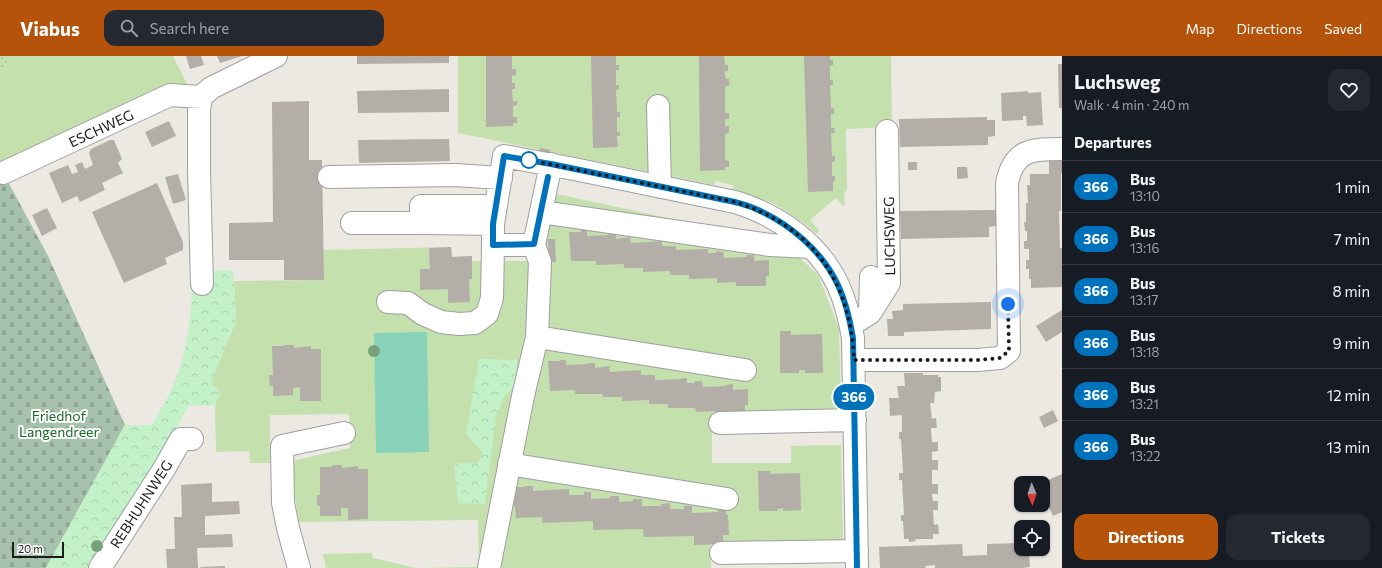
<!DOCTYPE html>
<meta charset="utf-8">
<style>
body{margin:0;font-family:Commissioner,sans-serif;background:#242831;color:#f1f3f6;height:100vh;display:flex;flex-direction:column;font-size:15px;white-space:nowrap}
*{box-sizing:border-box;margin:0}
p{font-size:13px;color:#9ea1a6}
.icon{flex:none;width:22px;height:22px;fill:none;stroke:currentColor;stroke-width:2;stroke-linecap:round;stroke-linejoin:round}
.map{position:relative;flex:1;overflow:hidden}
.panel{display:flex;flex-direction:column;background:#171b24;width:320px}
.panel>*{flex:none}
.badge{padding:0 8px;border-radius:13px;font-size:14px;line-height:26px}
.needle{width:26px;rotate:178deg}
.buttons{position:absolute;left:1014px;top:420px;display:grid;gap:8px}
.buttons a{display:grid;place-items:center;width:36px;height:36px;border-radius:8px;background:#171b24;box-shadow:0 1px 3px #0004;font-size:20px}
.scale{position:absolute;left:12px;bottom:10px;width:52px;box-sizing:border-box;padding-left:4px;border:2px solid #1b1b1b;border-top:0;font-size:11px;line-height:14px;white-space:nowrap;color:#1b1b1b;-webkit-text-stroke:3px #fff;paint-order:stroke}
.you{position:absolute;width:20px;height:20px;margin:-10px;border:3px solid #fff;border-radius:50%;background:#1a73e8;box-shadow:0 0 0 6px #1a73e833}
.map>.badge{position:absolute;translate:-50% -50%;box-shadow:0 0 0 2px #fff}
h2{padding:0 12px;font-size:15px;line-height:36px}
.round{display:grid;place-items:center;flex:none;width:42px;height:42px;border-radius:12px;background:#242831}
.overview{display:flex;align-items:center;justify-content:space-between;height:68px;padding:0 12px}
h1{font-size:19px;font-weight:700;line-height:30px}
.button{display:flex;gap:8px;margin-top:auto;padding:8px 12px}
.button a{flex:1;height:46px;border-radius:12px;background:#b45309;color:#fff;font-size:16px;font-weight:700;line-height:46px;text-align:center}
.button a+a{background:#242831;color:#f1f3f6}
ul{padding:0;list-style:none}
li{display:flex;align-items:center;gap:12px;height:52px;padding:0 12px;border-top:1px solid #363941}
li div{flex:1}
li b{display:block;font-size:15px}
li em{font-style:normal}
li .badge{min-width:44px;font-weight:700;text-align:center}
header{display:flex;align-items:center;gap:24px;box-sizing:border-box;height:56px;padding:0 20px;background:#b45309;color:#fff}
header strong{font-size:19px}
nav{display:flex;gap:22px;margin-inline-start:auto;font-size:14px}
.search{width:280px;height:36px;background:#242831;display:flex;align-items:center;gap:10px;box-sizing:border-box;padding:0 14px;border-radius:12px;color:#9ea1a6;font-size:15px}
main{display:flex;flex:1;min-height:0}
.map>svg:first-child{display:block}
.grass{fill:#c3e0ad}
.cemetery{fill:url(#cemetery-stones)}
.park{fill:url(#park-crowns)}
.garden{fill:url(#garden-dots)}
.pitch{fill:#88d2ba}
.building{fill:#b4aea8}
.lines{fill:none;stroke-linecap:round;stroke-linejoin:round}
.minor-casing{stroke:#9f9f9f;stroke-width:24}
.minor{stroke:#fff;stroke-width:22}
.tree{fill:#77a37a}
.line-casing{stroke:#fff;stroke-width:9}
.line{stroke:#0072bc;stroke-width:6}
.walk{stroke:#1b1b1b;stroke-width:4;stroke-dasharray:0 7.2}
.stop-dot{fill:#fff;stroke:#0072bc;stroke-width:2}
.labels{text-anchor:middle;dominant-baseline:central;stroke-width:4;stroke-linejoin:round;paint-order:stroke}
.street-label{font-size:14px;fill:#1b1b1b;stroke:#fff}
.park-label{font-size:14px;fill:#186a24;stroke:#fff}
</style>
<header>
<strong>Viabus</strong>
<div class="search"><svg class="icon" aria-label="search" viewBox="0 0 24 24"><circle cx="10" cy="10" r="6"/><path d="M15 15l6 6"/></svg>Search here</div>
<nav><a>Map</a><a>Directions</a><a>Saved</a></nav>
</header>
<main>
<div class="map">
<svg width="1062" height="512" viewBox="0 0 1062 512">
<defs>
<pattern id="cemetery-stones" width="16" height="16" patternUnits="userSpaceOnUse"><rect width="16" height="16" fill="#a6c1ac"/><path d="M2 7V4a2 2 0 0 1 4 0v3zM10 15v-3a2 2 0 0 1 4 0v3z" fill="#8ea593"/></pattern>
<pattern id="park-crowns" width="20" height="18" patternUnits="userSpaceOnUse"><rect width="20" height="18" fill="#c3f2c9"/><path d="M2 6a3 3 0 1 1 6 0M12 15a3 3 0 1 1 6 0" fill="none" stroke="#a7cfac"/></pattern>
<pattern id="garden-dots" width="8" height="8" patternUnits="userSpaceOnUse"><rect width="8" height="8" fill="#c3e0ad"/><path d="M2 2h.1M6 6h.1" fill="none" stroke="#a7c094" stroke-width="1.8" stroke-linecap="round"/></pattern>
</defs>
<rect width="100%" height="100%" fill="#ebe9e2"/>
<path class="grass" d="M8,0H173L189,32L0,111V20L9,3Z
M458,0H891L892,71L846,73L847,133L844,136L845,149L843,150L836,142L810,164L819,174L817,178L804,167L773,147L733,133V129L715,125L714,129L458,77Z
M557,138L784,187L818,219L839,272L841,358L712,360V407H791V390L841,389L843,489H710L711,512H326L323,498L372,497L373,502L416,512L479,511L478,464L299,466L295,441L292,405L350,392L349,358L270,359V407H250L249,395L216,396L215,349L220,337L211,326L236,265L234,225L324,224L323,194L451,191L452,201L472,200V205H542Z"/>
<path class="cemetery" d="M0,111L48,200L125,369L46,512H0Z"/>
<path class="park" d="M233,214L236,265L211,326L220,337L215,349L188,350L174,378L89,512H46L125,369H152C158,358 164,348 170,337C188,299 192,257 192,216Z
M479,303L517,304L515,329L504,341L496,360L485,448L458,447L454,407H478L483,397L466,378Z"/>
<path class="garden" d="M0,0H8L9,3L0,20Z"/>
<path class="pitch" d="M427,276L429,396L376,397L374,277Z"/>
<path class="building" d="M186,0H201L204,9L190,13Z
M217,0H242L220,7Z
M357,0H449V7L357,8Z
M486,0H512V13H516V19L512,20V27H515V33H512L513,46L517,45V49L513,50V61H517V67H513V70L486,71Z
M591,0H616V9H619V14H616V29H619V33L616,34L617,56H620V61H617V76H620V80H617L618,91L593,92Z
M699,0H724L725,9H728V15H724L726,23H729V30H725V57H729V63H725V70H729V77L725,78V104L729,105V111H725V114L700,115Z
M804,0H830V4H833V9L830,10V24H833V29H830L831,52H834V58H831V72H834L835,77H831L832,100H835V106H832V120H835V125H833V135L808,136Z
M1058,8H1062V52H1059Z
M449,33V56L358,57L357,35Z
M1028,35V37L1041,36L1043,69L1027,70L1026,60H1023V64L1002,65L1001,37Z
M309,45V104H322L324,224H284V204H229V167L273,166L272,46Z
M987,61V64H995V80L988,81V89L900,91L899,63Z
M169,65L176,80L152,91L145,76Z
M449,83L450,105L359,107L358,84Z
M110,84H114L122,103L118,107L123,117L102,127L105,134L80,146L77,140L62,147L49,117L68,109L72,118L78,116L75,109L82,106L85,113L93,109L89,97L91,93Z
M540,92L550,94V97L539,95Z
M1049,105H1062V117H1061V155H1059L1060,192H1062V231L1031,232V223H1029V213H1026V204H1029V193H1024V185H1027V175H1025L1024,166H1026V147H1028L1027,129H1030V118H1049Z
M908,106H917V114H908Z
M957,111H967L968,122L957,123Z
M178,118L186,144L173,148L165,121Z
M157,127L183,186V194L165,202L167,208L124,227L92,156Z
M47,152L57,172L42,180L32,159Z
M996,154V170L989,171V181L901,183L900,155Z
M581,174H587V180L609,179V178H616V183L630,181L631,187L662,185V190H676V194L708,193V197H716V195L723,196L724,202L747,201V199H754V205L769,204V220H766V230H736V226L717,227V222L689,223V219H670V215L643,216V212H624V208L596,209V205H571L569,176H581Z
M548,183H555L556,206H549Z
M451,191L452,201L472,200V223H469L470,246L448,247V233L420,234V213H430L429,192Z
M991,246V273L904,276V280H888L887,263H893L892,255L903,254V248Z
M1062,254V276L1046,286L1036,270Z
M780,275H791V279L822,278L823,317H805V314H799V317H780Z
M284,289H294V292L311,290V293H321V345H300V331L293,332V339L273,340V330H270L269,319H273L272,290H284Z
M560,304H566V309L588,308V307H595V312L609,310L610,316L641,314V319H655V324L682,323V322H687V327H695V325H702L703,331L726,330V329L733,328V334L748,333V349H745V359H715V355L696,356L695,352H668V348H649V344L622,345V341H603L602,338H575V334L550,335L548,305H560Z
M904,317H923V319H938V321H941V335L935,336L934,347H930L932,363L936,362L937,372H931L932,386H938V395L932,396V404H938V414H932V428H938V438H932L933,445H938V454H933L934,469L938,468L939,478H933V483H915L916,485L909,486V483H904L903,465H901V459H904L902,424H899V417H903L901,383H899V376H902V359L890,360L889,342H899L897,330H905Z
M1053,354L1058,365L1044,372L1039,361Z
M332,409H342V412L358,410V413H368V463L348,464V452H341V460H320V450H317V439H320V411H332Z
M758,415H770V418L800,417L801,454L783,455V452L777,453L778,455H759Z
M1062,418V456L1053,460L1043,439V426Z
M212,427V446L239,445L240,458L205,460V479L232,478L233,491L197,492L198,512H167L166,493H175L174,461H182L181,429Z
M525,430H533V435L569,433V439H584V436H591V443L610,442V440H619V446L633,445V443H642V450H661V448L670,447V453H684V450H692V457L718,456V454H726V459H728L729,479H723V488L694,489V480L644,481L643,473L593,474V465L542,467V461L516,462L515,450L514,451L513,431H525Z
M1021,487V493H1023V495H1029L1030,511L1022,512H935V509L925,510L926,512H880L879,491L962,488L963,500L987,499V488Z
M225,510V512H201L200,511Z"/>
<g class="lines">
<defs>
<path id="minor" d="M658,50L660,131
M551,108L534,189H493V168L504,100L574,113L735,146C778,159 819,188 838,229C846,246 850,264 853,282L857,512
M3,117L170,39L201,41
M329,121L455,119L501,122
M541,156L770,189L811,191
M352,167H421V150H496
M428,167L493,168
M202,228L199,114V54L201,41L211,32L276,0
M388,246L408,247L423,258L441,266L459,268L475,267L487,258L492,242L493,189
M870,257L871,221
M851,269L870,257L889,227L887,75
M537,281L745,314
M854,304H977L1000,302L1009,295L1007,127C1014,93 1032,93 1062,93
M720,367L855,364
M509,408L727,443
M721,497L857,495
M100,512L164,413L181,383H192
M299,512L288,472L283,447L282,390L344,377
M489,512L523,340L537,281L540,206L534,189"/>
</defs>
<use href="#minor" class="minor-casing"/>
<use href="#minor" class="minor"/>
</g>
<g class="tree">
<circle cx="374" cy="295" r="6"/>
<circle cx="97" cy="490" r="6"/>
</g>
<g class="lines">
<defs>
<path id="line" d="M548,121L534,188L493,189V168L504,100L551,108L735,146C742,148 750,150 756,153C790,168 822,195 838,229C846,246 850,264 853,282L857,512"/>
</defs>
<use href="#line" class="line-casing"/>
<use href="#line" class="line"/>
<path class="walk" d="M529,104L735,146C812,170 851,225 854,304H977L1000,302L1009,295L1008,248"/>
</g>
<circle class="stop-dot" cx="529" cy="104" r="8"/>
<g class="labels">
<g class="street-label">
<text transform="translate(101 72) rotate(-25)">ESCHWEG</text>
<text transform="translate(889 180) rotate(-91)">LUCHSWEG</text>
<text transform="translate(141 448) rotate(-57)">REBHUHNWEG</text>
</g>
<g class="park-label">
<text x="59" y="359">Friedhof<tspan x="59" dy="16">Langendreer</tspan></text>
</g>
</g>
</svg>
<div class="buttons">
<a><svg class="needle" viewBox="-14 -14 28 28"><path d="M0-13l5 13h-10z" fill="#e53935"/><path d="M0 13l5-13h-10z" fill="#9ea1a6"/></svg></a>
<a><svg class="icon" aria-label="locate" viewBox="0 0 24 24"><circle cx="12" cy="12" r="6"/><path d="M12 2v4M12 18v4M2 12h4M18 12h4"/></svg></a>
</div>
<div class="scale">20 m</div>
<div class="you" style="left:1008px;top:248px"></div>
<b class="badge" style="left:854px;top:341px;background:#0072bc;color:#fff">366</b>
</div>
<section class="panel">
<div class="overview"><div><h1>Luchsweg</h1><p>Walk · 4 min · 240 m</p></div><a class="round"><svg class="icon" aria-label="heart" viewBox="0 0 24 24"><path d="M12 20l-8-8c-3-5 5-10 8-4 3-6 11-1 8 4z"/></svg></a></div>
<h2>Departures</h2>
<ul>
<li><span class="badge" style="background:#0072bc;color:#fff">366</span><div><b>Bus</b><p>13:10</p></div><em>1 min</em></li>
<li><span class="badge" style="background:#0072bc;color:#fff">366</span><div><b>Bus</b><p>13:16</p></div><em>7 min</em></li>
<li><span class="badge" style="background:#0072bc;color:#fff">366</span><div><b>Bus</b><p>13:17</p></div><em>8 min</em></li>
<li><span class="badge" style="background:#0072bc;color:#fff">366</span><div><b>Bus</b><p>13:18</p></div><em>9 min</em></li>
<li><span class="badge" style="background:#0072bc;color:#fff">366</span><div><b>Bus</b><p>13:21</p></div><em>12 min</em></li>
<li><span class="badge" style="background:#0072bc;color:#fff">366</span><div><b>Bus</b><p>13:22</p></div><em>13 min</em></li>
</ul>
<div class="button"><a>Directions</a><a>Tickets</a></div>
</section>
</main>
